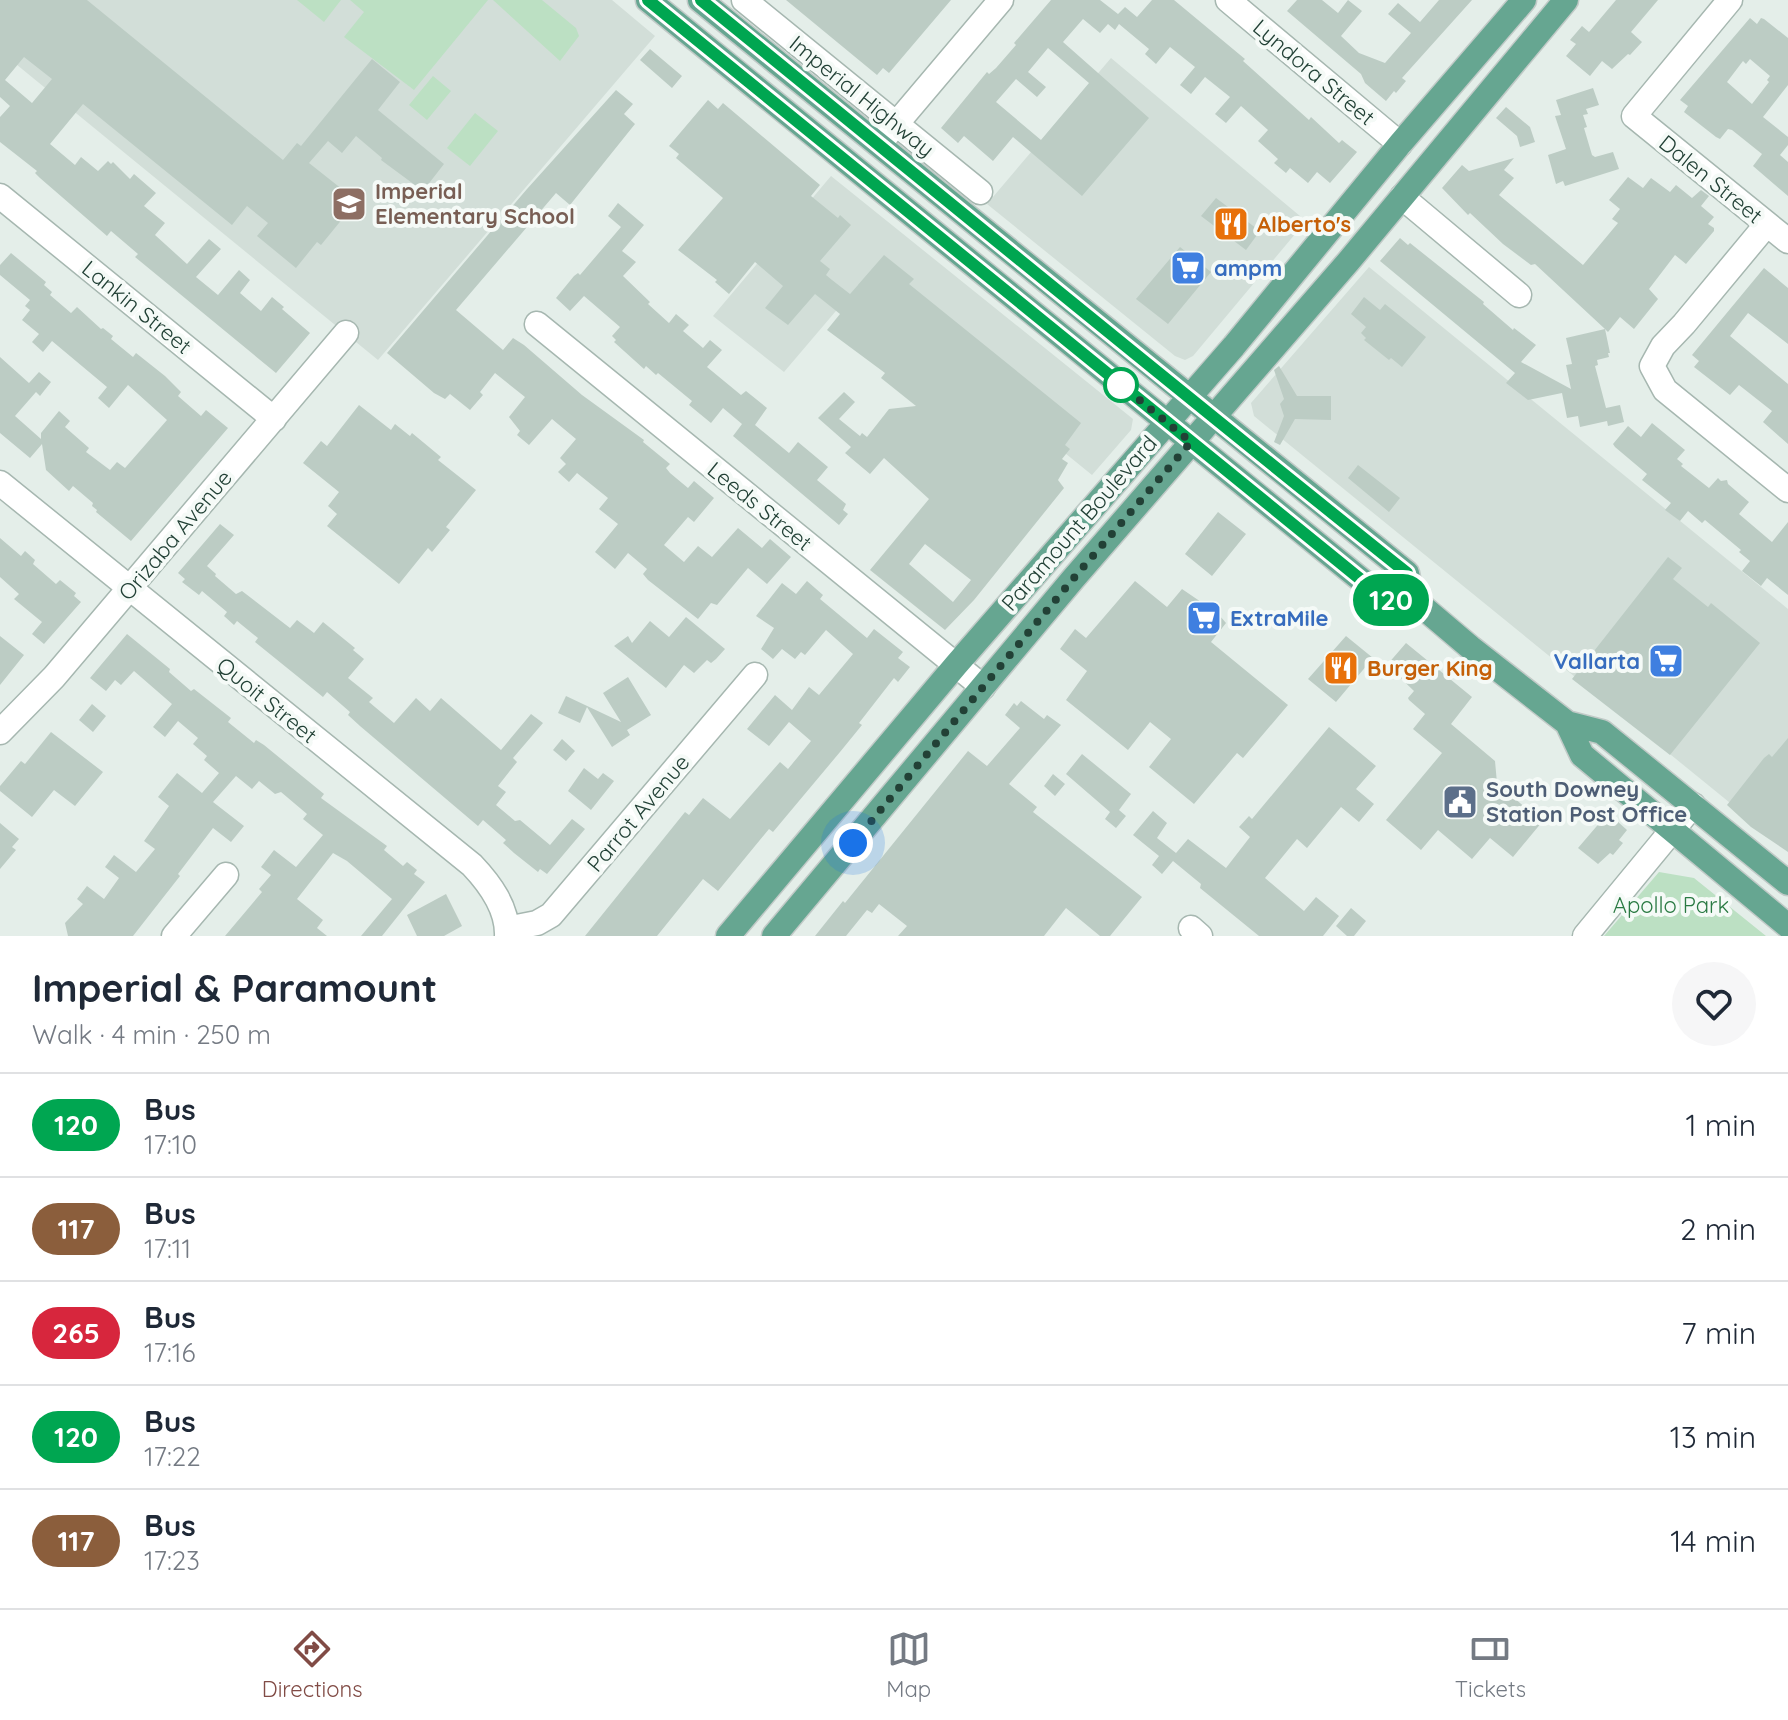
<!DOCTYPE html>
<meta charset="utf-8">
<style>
body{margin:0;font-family:Quicksand,sans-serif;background:#f6f6f7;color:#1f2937;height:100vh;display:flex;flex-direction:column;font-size:30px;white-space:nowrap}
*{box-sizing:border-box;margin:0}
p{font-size:26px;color:#747a83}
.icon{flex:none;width:44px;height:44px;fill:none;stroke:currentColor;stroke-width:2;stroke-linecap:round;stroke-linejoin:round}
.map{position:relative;height:936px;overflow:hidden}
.side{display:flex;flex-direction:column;background:#fff;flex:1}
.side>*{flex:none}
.badge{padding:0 16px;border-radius:26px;font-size:28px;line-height:52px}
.you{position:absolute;width:40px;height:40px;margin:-20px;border:6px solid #fff;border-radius:50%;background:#1a73e8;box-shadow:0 0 0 12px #1a73e833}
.map>.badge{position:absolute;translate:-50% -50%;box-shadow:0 0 0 4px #fff}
.round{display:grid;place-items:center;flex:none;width:84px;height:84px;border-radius:42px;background:#f6f6f7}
.overview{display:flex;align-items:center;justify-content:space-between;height:136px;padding:0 32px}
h1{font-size:38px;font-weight:700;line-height:60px}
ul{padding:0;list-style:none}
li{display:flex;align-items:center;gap:24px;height:104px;padding:0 32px;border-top:2px solid #e0e1e3}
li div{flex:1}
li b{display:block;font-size:30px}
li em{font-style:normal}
li .badge{min-width:88px;font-weight:700;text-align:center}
.menu{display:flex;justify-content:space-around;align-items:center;height:112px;border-top:2px solid #e0e1e3;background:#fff;font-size:22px;color:#747a83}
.menu a{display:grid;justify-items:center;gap:4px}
.menu .current{color:#814b45}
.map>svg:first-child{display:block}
.built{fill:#d2ded8}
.green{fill:#bce0c3}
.building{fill:#bcccc4;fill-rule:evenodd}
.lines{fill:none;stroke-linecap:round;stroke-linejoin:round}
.minor-casing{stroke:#a6b7b0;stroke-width:27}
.major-casing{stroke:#c1cac7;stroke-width:27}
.minor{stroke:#fff;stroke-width:24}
.major{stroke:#66a691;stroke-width:24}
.line-casing{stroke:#fff;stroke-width:18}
.line{stroke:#00a651;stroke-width:12}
.walk{stroke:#224136;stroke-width:8;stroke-dasharray:0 14.4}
.stop-dot{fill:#fff;stroke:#00a651;stroke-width:4}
.labels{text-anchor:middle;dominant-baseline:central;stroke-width:8;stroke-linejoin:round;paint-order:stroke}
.street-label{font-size:22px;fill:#224136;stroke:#f5faf7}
.education-label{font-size:22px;font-weight:bold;fill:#785e54;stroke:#f5faf7;text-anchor:start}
.food-label{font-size:22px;font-weight:bold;fill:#c56008;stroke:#f5faf7;text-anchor:start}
.shop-label{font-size:22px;font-weight:bold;fill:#366cbe;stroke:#f5faf7;text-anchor:start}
.service-label{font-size:22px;font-weight:bold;fill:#4e5e75;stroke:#f5faf7;text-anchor:start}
.park-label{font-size:22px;fill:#2a7a43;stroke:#f5faf7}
</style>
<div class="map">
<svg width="1788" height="936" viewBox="0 0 1788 936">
<rect width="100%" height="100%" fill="#e4eee9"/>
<path class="built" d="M0,0H612L655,36L378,360L0,51Z
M1111,58L1306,221L1193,356L1185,360L1175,356L987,204Z
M831,176L1133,419L1131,430L1092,475L858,285L784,372L713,316Z
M1369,267L1788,609V850L1254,416L1251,403Z"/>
<path class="green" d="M297,0H341L324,22Z
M350,0H488L414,90L344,37L364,12Z
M493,0H542L576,28L579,36L560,61Z
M433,76L451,91L427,120L409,105Z
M475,113L498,131L470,166L447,148Z
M1659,872L1694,878L1766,936H1604Z"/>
<path class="building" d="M0,0H87L283,160L297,143L301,146L372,59L400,82L378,110L444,164L423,191L381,160L382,158L356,136L342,153L328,141L309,163L357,201L321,245L317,242L296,268L257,236L268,223L247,206L232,225L83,104L50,144L75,165L81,157L98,171L108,161L111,164L113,162L130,179L134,174L156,193L144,206L165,223L155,235L187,264L209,239L221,249L196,277L218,295L239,270L250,280L240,293L261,311L272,297L284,307L282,309L310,333L276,373L135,257L138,254L111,231L107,236L40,178L35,173L37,171L0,142V117L10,106L0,97ZM24,57L52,79L32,103L5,80Z
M786,0H951L889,73L883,68L877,75Z
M1051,0H1100L1118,14L1125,7L1137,17L1152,0H1174L1245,59L1243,61L1309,120L1311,117L1339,143L1342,140L1357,152L1330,183L1317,172L1308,183L1290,168L1286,173L1274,163L1278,159L1258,141L1268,130L1241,106L1226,123L1215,114L1230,97L1205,77L1191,94L1180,85L1195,67L1170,47L1156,64L1145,54L1149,49L1119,24L1115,30L1108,24L1100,33L1083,19L1063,42L1149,118L1082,196L1013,137L993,161L964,136L958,143L941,128L987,72L989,74L996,68L1016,45L1014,43ZM1048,48L1089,83L1041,140L996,102L1016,79L1037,97L1046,87L1028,72Z
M1297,0H1322L1338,13L1348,0L1362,11L1341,36L1359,53L1385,63L1411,33L1388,14L1398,3L1420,22L1439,0H1472L1402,78L1406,81L1396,93L1394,91L1386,101L1365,83L1361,74L1287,11Z
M1616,0H1658L1631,32L1642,42L1630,55L1628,54L1612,69L1602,61L1590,76L1566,56L1576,44L1570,40L1582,26L1589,32Z
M1750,18L1757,24L1761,18L1764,19L1788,38V85L1763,117L1788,137V145L1780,155L1788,162V196L1753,166L1762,154L1732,130L1728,129L1720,139L1716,137L1684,112L1688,106L1680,100ZM1750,59L1770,76L1767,80L1769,82L1752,104L1727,82L1743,61L1746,64Z
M650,49L682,76L672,88L640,60Z
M1593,88L1599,105L1586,109L1588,114L1583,115L1587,127L1584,128L1592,155L1595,157L1613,152L1619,169L1565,186L1563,181L1556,184L1548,155L1566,149L1555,116L1561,115L1556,100Z
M616,90L633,104L624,114L635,124L570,205L556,193L456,310L503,350L513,338L524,345L582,395L644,440L643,442L670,464L666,468L670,473L688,488L694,481L714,498L694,522L688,517L664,545L684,562L698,546L712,557L738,528L762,548L770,539L791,557L767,584L748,568L717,605L711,603L698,619L648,580L643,574L647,569L628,553L615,569L595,552L618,524L599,509L608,498L577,473L569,482L558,472L566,464L560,458L576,439L552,419L529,445L517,435L520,431L509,417L525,397L495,373L480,392L483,395L470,410L450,394L445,399L434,393L387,353L527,189Z
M708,100L718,109L723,103L820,185L811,196L838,218L840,215L851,225L820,261L830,269L826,275L832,280L850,294L884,255L914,279L909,284L1081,423L1065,445L1070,449L1062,459L1068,463L1058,480L1064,488L974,600L945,630L870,570L929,499L884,458L870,474L845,453L851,447L818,418L844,392L855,402L839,419L860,436L862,433L867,437L889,409L916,406L881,378L885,373L827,330L840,314L815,294L788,325L765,308L783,286L755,262L729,294L715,282L717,280L678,250L723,198L676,158L679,154L669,146ZM925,544L971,580L953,602L909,564Z
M1506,107L1530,127L1535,142L1520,147L1517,136L1496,118Z
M1514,158L1504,170L1514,178L1499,195L1583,265L1618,223L1612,219L1620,209L1609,200L1628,177L1643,188L1651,178L1670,192L1676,185L1692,198L1701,190L1709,196L1701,206L1714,217L1708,224L1714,228V231L1686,264L1675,255L1649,289L1658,299L1634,329L1620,317L1608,332L1605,329L1610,353H1608L1609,357L1597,360L1598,365L1595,366L1606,408L1620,405L1624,422L1608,426L1607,421L1580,427L1578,416L1567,418L1562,393L1528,400L1506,383L1515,373L1380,261L1400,238L1408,245L1410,243L1484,302L1483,304L1513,330L1514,328L1536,345L1521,362L1571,389L1566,365L1572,364L1566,338L1605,329L1535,264L1531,265L1503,244L1470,213L1468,215L1442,188L1462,165L1469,171Z
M1216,198L1260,231L1246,250L1201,216Z
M618,203L644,225L622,251L636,262L623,276L650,302L648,304L669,323L676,314L689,325L683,331L703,348L710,340L722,350L707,367L741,395L746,391L767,408L755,425L789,453L798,442L828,467L817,480L846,504L843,510L848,514L839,525L733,436L742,424L723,408L711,423L689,405L692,401L658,373L656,375L646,366L644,369L614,342L616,340L612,336L620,327L584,296L570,311L556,298L574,276L578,273L580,275L621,227L608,216Z
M1180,247L1211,272L1168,324L1136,299Z
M11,253L46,282L44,285L52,292L50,295L71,313L77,307L101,329L103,328L113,336L111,339L133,357L136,353L165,376L181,392L178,396L201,416L206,410L228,428L131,541L96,512L97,510L92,506L93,503L73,486L69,491L46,470L42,444L30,458L0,433V357L29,383L39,372L51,382L40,396L36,392L15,416L41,439V433L59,411L70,421L65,427L89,448L86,452L110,470L117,462L125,468L167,420L128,385L109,408L98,398L107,387L52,341L43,352L32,342L39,334L22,320L30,310L25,306L30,300L0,275V265Z
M1764,268L1788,288V344L1748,313L1730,336L1788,384V444L1763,422L1772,411L1739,385L1730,395L1694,367L1699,361L1692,355Z
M1364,297L1380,310L1385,304L1426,337L1402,367L1391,358L1389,360L1364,340L1366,338L1361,333L1366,327L1351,314Z
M1279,366L1297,396H1331V420L1295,419L1280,445L1274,442L1284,416L1280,404L1284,399L1274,370Z
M359,405L391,430L395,424L410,436L412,433L441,457L438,460L476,490L446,527L450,530L432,552L428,548L399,584L327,526L337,514L328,506L339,492L303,463L321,441L327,446Z
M1652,423L1685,450L1677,459L1683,464L1681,466L1709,488L1718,478L1721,481L1727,480L1728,484L1749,502L1739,514L1772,542L1788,522V595L1767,578L1761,586L1742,571L1750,561L1739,552L1741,550L1705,520L1702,523L1688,511L1680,521L1665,510L1671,503L1642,480L1647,474L1615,447L1613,444L1628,426L1641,437Z
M1358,465L1400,498L1389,512L1348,478Z
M1218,512L1246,534L1212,576L1185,554Z
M220,524L234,535L207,566L216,574L215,576L236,594L242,591L290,628L297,620L314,633L323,622L355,648L353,650L364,659L348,678L373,698L369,702L394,723L416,698L430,711L441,698L501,750L531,714L543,723L513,758L517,762L498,786L506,792L496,805L515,821L520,820L550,845L572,819L585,829L547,874L540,869L538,872L514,853L503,843L506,840L483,820L478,826L360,726L348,715L350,712L327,692L323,697L255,642L258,638L237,621L234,625L224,616L227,612L202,591L199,595L182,582L185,579L178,573Z
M0,538L21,556L25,551L35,560L33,564L56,584L60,580L76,593L74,596L81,602L44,644L32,634L42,622L14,599L19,594L0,577Z
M1668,557L1682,568L1673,579L1708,607L1711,603L1760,643L1670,755L1572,679Z
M807,581L823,595L820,599L867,638L874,629L903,652L898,658L910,667L898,682L894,678L859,723L862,725L840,752L773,832L769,829L718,891L703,879L657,936H585L685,812L689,815L703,798L730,819L780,762L788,769L811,741L789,722L769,746L747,729L775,695L792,710L809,687L819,695L853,654L826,630L805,655L801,652L795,659L782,649L773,659L761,649L774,628L756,616L782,583L796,594Z
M1135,581L1167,607L1182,589L1204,604L1207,601L1226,623L1211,642L1288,705L1243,758L1237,753L1194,804L1149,767L1171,739L1150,722L1128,750L1066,700L1087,671L1060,649L1075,629L1086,638Z
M686,617L725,649L716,659L711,663L707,660L694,673L684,665L666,688L614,646L628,636L632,643L650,621L669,637Z
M127,634L170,669L169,672L191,691L194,689L231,718L228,722L254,743L256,740L264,745L324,794L321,798L387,846L384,850L403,866L407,862L417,870L414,874L425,882L382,936H361L392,899L347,861L333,853L297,899L323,920L317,928L327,936H225L262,892L259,889L271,875L261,867L274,850L296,867L323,835L303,819L307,814L281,792L275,794L259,781L252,789L236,776L213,802L244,826L231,842L213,828L178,874L180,876L133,936H68L65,923L83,904L77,899L87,886L104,899L119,878L105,867L114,855L136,872L155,849L144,841L169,806L158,797L177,773L202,793L219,773L204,760L207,756L193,744L198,738L178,721L165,737L153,727L172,704L134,671L121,685L115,680L106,691L90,678Z
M0,636L24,655L0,685Z
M1346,636L1373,658L1336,702L1308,679Z
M1406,643L1472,697L1451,724L1495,761L1497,783L1542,822L1513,857L1490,838L1472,859L1438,830L1421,850L1386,820L1442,753L1413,729L1425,714L1409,700L1408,698L1414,691L1387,665Z
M628,677L651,715L627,730L630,735L612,747L587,707L580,723L558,713L566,696L621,722L603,693Z
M1021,701L1044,719L1047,715L1061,725L1009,784L1037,807L1033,812L1142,897L1110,936H1100L1066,908L1044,936H898L907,926L879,904L872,913L867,910L846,936H815L843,901L845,903L968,751L987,766L1020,728L1005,715L1014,703L1017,706Z
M92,704L106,716L93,732L79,720Z
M1329,727L1376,766L1356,789L1374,804L1359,822L1341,807L1307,848L1297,839L1265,878L1304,911L1316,897L1339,916L1323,936H1259L1200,888L1201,884L1173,861L1162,874L1152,865L1159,856L1133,835L1153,811L1167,823L1157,838L1176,853L1188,839L1226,868L1250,837L1239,827L1249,816L1252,819Z
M51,732L103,772L75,806L54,790L32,817L0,791V786L21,761L25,764Z
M1788,738V852L1751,827L1727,805L1764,758L1769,754L1772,757Z
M562,739L575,751L566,761L553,750Z
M1082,754L1131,794L1119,810L1126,816L1116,828L1105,819L1110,812L1066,774Z
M584,768L598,779L603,773L614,781L591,810L568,791Z
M1053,774L1065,784L1055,796L1044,786Z
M1608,813L1627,830L1619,840L1623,843L1613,855L1610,853L1598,864L1578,848Z
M0,823L19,839L12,847L16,850L0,869Z
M446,894L462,926L444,936H417L407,915Z
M1351,908L1366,921L1354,936H1347L1336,926Z"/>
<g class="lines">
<defs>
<path id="minor" d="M744,0L980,192
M1228,0L1400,144
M1730,0L1634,116L1788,241
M886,136L1001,0
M0,196L274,419
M1402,197L1519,295
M1767,224L1684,324L1663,346L1652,366L1665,390L1788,490
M537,324L983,687
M0,483L472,865C490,884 508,908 507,936
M0,732L54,677L346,333
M1191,928L1200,936
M507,929L537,923L551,915L755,675
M174,936L226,875
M1585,936L1693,805"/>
<path id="major" d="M648,0L1386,600L1412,598
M700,0C937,190 1170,383 1407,573L1412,598L1471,648L1567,723L1602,732L1788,883
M1567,723L1582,755L1788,926
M728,936L956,665L1234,346L1400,144L1524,0
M774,936L1073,579L1348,262L1566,0"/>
</defs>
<use href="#minor" class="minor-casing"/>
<use href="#major" class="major-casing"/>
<use href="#minor" class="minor"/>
<use href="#major" class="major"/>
</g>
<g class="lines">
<defs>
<path id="line" d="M648,0L1386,600L1412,598L1407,573C1170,384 936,191 701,0"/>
</defs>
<use href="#line" class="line-casing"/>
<use href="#line" class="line"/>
<path class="walk" d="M853,843L1073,579L1191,442L1121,385"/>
</g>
<defs>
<symbol id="school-square" viewBox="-11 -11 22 22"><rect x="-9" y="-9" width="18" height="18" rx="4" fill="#8d6e63" stroke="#f5faf7"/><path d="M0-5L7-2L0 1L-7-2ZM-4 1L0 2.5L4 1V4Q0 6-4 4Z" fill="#fff"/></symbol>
<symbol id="restaurant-square" viewBox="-11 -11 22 22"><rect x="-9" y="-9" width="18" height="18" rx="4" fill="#e8710a" stroke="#f5faf7"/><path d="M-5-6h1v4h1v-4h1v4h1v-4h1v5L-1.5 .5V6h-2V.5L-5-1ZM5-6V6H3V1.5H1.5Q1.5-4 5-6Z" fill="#fff"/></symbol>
<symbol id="supermarket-square" viewBox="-11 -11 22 22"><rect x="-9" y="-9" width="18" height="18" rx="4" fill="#3f7fe0" stroke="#f5faf7"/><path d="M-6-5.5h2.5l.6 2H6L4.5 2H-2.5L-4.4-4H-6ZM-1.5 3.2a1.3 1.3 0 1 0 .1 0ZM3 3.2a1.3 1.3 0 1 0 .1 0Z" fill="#fff"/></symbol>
<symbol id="civic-square" viewBox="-11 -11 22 22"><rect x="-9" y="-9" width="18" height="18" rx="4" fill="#5c6f8a" stroke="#f5faf7"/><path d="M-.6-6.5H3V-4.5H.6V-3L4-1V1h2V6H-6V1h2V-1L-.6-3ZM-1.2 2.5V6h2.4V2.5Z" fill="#fff"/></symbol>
</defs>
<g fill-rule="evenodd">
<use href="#school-square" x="329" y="184" width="40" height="40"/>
<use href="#restaurant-square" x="1211" y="204" width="40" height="40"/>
<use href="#supermarket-square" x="1168" y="248" width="40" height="40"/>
<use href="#supermarket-square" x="1184" y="598" width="40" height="40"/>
<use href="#supermarket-square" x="1646" y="641" width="40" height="40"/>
<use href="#restaurant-square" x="1321" y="648" width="40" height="40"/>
<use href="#civic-square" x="1440" y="782" width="40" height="40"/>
</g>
<circle class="stop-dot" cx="1121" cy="385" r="16"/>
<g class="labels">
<g class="street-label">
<text transform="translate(1314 72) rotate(40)">Lyndora Street</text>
<text transform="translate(862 96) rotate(39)">Imperial Highway</text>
<text transform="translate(1711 179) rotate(39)">Dalen Street</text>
<text transform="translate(137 307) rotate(39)">Lankin Street</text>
<text transform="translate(760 506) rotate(39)">Leeds Street</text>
<text transform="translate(1079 523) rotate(-49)">Paramount Boulevard</text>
<text transform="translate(175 535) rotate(-50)">Orizaba Avenue</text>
<text transform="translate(267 700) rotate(39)">Quoit Street</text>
<text transform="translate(638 813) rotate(-50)">Parrot Avenue</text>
</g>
<g class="education-label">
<text x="375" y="191">Imperial<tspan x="375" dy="25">Elementary School</tspan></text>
</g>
<g class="food-label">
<text x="1257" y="224">Alberto's</text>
<text x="1367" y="668">Burger King</text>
</g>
<g class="shop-label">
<text x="1214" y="268">ampm</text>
<text x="1230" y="618">ExtraMile</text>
<text x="1640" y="661" text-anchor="end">Vallarta</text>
</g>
<g class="service-label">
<text x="1486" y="789">South Downey<tspan x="1486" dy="25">Station Post Office</tspan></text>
</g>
<g class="park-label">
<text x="1671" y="905">Apollo Park</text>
</g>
</g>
</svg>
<div class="you" style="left:853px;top:843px"></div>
<b class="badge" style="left:1391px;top:600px;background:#00a651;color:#fff">120</b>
</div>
<section class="side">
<div class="overview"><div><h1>Imperial &amp; Paramount</h1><p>Walk · 4 min · 250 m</p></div><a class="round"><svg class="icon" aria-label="heart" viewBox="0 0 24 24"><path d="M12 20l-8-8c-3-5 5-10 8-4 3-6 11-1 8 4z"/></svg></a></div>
<ul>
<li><span class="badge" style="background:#00a651;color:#fff">120</span><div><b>Bus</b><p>17:10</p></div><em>1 min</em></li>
<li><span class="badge" style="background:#8b5e3c;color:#fff">117</span><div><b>Bus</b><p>17:11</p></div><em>2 min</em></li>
<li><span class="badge" style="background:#d7263d;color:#fff">265</span><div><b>Bus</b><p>17:16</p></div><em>7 min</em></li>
<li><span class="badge" style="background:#00a651;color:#fff">120</span><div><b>Bus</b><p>17:22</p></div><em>13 min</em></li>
<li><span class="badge" style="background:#8b5e3c;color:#fff">117</span><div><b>Bus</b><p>17:23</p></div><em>14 min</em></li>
</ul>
</section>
<nav class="menu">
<a class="current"><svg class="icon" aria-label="directions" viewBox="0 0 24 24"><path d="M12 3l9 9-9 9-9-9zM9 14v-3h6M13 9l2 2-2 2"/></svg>Directions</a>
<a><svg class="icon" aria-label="map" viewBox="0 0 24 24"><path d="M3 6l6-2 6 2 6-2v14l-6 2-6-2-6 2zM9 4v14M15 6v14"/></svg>Map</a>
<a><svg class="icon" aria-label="tickets" viewBox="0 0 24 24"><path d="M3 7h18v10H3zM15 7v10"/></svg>Tickets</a>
</nav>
